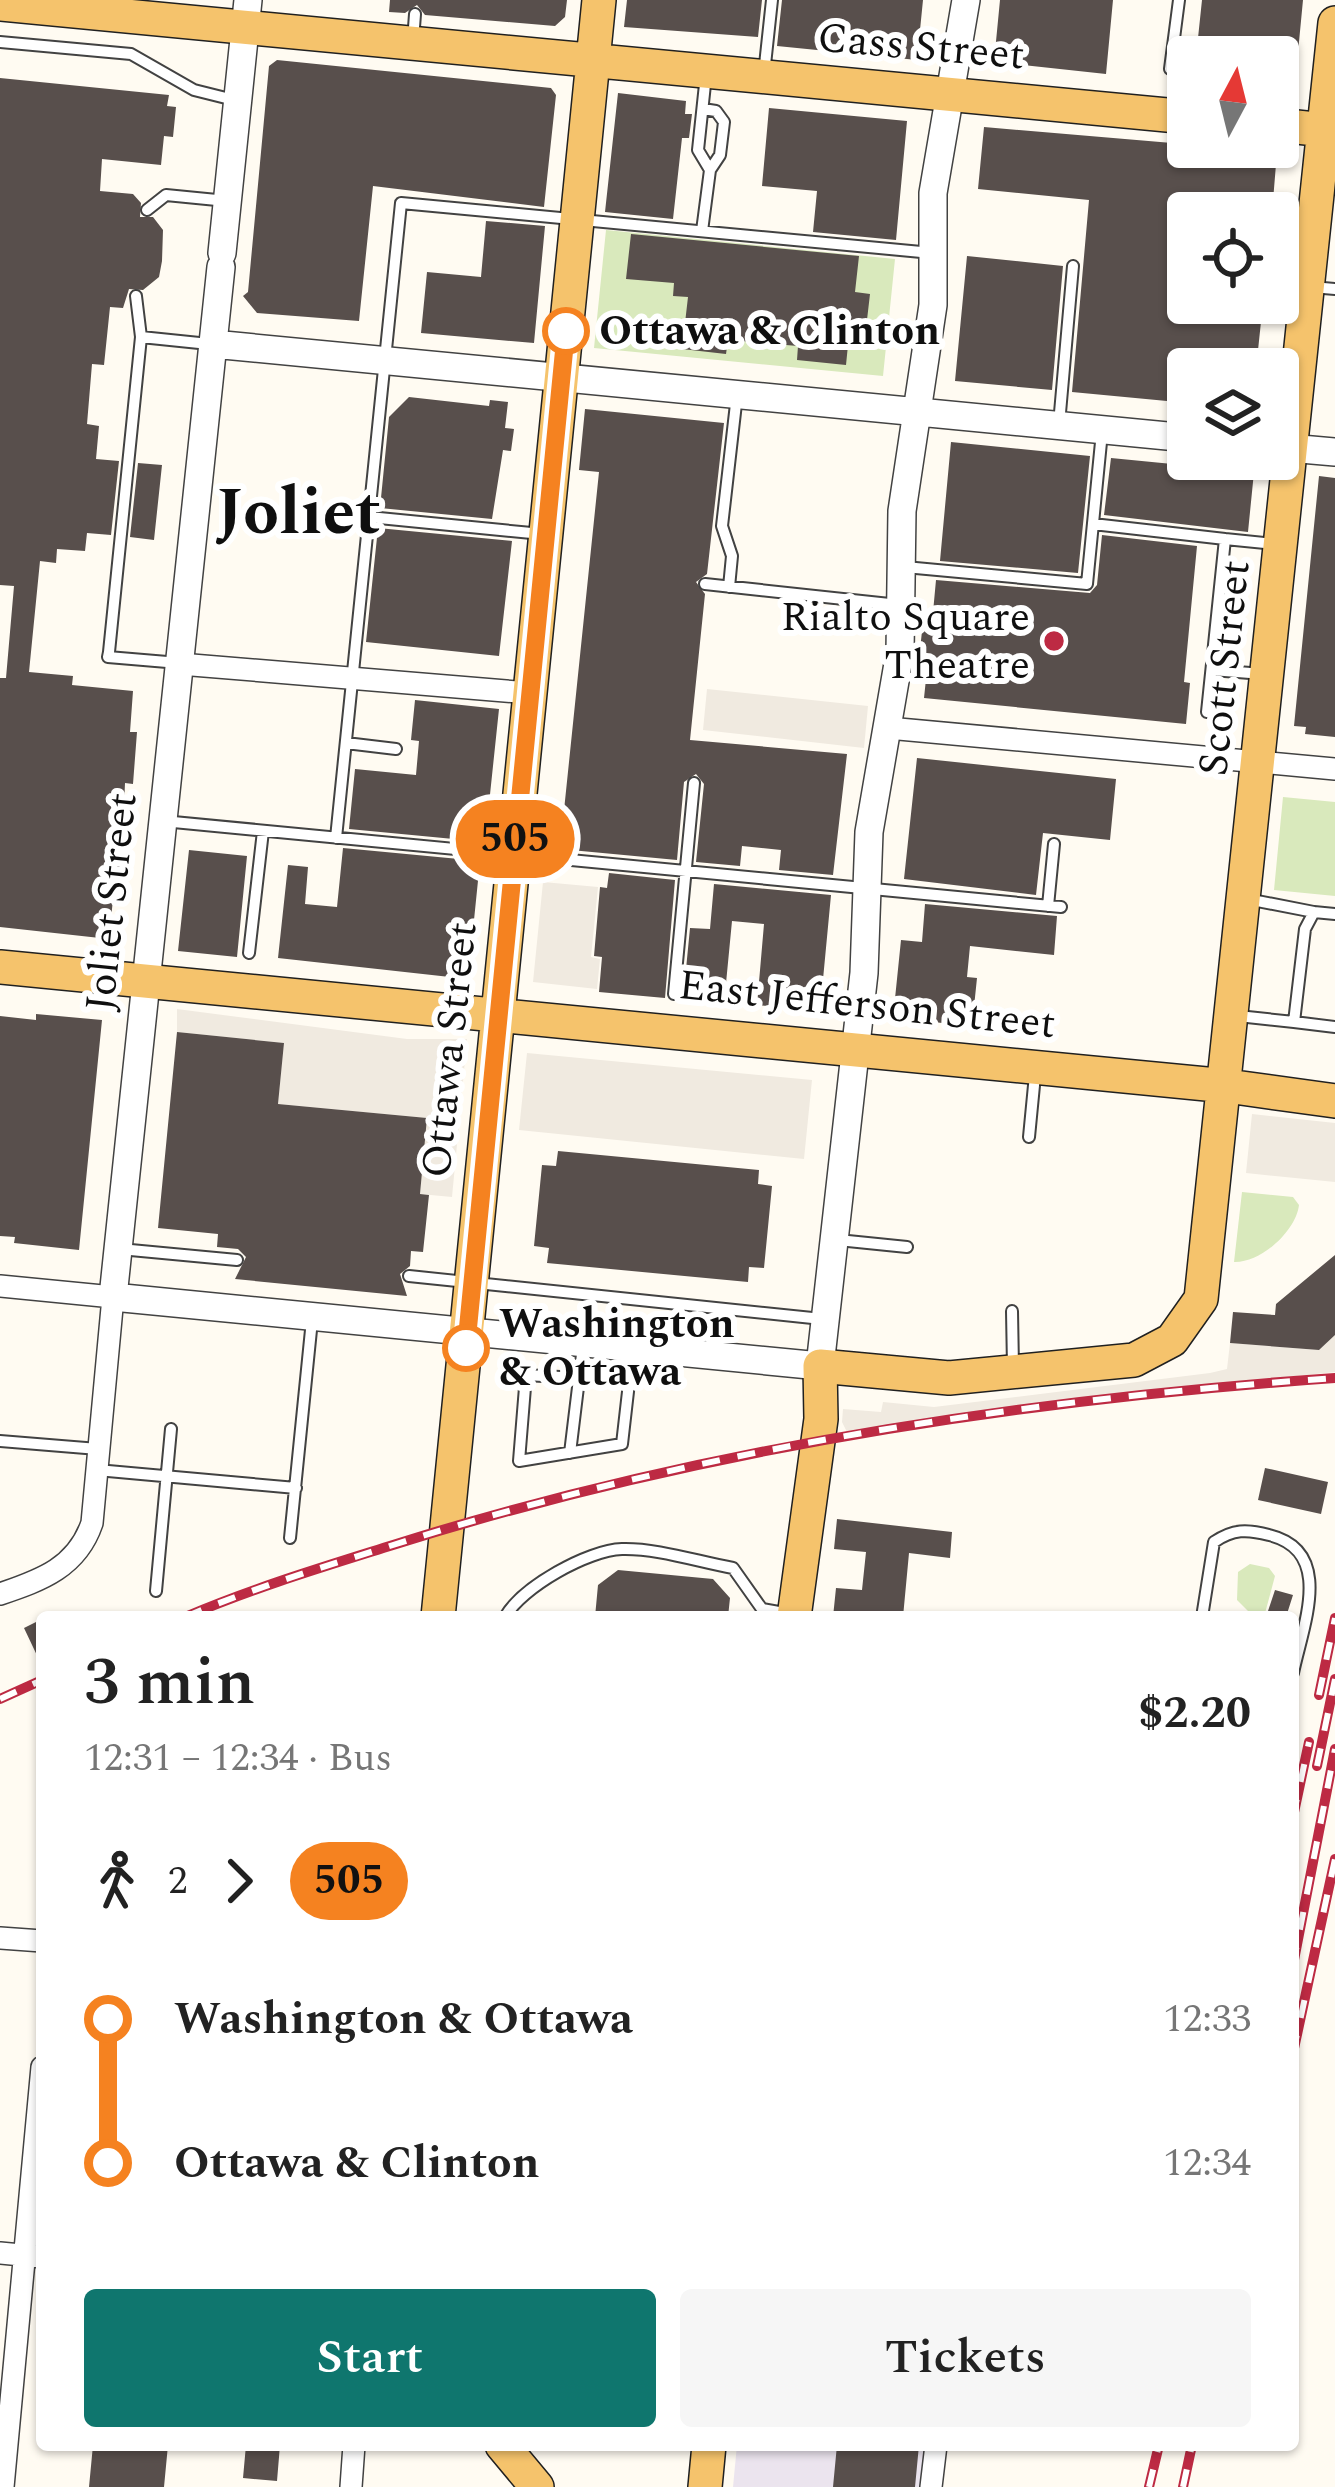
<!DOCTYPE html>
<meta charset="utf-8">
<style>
body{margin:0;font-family:Spectral,serif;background:#f6f6f6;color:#222;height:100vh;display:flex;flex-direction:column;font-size:45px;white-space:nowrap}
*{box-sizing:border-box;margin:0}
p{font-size:39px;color:#767676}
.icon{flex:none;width:66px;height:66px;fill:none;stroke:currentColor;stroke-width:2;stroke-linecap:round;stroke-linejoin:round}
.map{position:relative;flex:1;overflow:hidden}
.panel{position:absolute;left:36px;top:1611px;width:1263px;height:840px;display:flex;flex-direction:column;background:#fff;border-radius:12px;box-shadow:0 3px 9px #0004}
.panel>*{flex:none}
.badge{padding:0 24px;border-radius:39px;font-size:42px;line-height:78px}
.needle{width:78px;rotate:7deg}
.fabs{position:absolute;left:1167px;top:36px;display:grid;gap:24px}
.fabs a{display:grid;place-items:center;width:132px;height:132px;border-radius:12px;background:#fff;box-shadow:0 3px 9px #0004;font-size:60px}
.map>.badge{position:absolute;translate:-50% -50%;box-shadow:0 0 0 6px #fff}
.legs{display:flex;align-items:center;gap:18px;height:132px;padding:0 48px;font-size:39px}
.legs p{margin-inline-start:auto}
.summary{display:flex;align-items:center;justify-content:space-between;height:204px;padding:0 48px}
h1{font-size:66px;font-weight:600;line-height:90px}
.primary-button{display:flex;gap:24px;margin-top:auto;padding:24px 48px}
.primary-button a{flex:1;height:138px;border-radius:12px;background:#0f766e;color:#fff;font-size:48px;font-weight:600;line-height:138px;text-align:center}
.primary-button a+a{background:#f6f6f6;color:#222}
ul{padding:0 48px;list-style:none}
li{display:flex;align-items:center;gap:42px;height:144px;font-size:45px}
li i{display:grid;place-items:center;width:18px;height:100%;margin:0 15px;background:currentColor}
li i::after{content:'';width:30px;height:30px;margin:-15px;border:9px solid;border-radius:50%;background:#fff}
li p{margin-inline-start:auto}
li:first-child i{background:linear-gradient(#0000 50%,currentColor 0)}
li:last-child i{background:linear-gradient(currentColor 50%,#0000 0)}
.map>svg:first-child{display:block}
.industrial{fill:#ebe4ee}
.green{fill:#d9e9bc}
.plaza{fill:#f0eae0}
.building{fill:#584f4c}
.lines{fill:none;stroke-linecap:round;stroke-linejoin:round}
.service-casing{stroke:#424242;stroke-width:14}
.minor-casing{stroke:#424242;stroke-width:24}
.tertiary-casing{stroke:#424242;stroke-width:30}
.primary-casing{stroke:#202020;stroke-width:36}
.service{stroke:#fff;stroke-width:10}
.minor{stroke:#fff;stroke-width:21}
.tertiary{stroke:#fff;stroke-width:27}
.primary{stroke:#f5c36c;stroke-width:33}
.rail-casing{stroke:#bd2a43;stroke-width:10}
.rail{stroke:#fff;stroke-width:6;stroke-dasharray:18;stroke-linecap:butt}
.line-1-casing{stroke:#fff;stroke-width:27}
.line-1{stroke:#f58220;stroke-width:18}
.stop-1-dot{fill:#fff;stroke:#f58220;stroke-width:6}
.poi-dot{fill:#bd2a43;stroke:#fff;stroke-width:4.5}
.labels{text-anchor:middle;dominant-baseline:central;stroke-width:12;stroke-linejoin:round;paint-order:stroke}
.street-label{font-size:42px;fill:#0f0f0f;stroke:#fff}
.stop-label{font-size:42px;font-weight:bold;fill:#0f0f0f;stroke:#fff;text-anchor:start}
.poi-label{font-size:42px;fill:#0f0f0f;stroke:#fff;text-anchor:end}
.town-label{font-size:66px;font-weight:bold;fill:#0f0f0f;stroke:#fff}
</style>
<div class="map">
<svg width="1335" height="2487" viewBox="0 0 1335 2487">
<rect width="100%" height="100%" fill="#fffbf2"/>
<path class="industrial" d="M737,2445H928L923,2487H733Z"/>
<path class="green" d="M606,230L895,259L883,376L594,348Z
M1283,797L1335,802V896L1274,890Z
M1242,1192L1293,1197L1299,1205C1296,1231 1261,1263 1234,1262Z
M1250,1564L1269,1568L1275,1576L1264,1617H1254L1237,1600L1238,1572Z"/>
<path class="plaza" d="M707,689L868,706L864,748L703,730Z
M543,882L598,887L591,957L600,959L597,989L533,982Z
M177,1009L407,1039H467L452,1197L420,1194L427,1118L278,1104L284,1043L177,1032Z
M527,1053L812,1080L804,1159L519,1130Z
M1252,1114L1335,1123V1182L1246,1173Z
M1335,1335V1372L1068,1400L847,1432L842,1422L843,1409L881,1412L883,1402L934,1407L1210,1373L1227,1369L1230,1343L1319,1350Z"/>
<path class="building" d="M390,0H567L565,17L555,26L425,15L417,5L405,13L389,12Z
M627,0H762L758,37L624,27Z
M782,0H923L917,60L777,46Z
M1000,0H1113L1106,74L994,62Z
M1202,0H1303L1294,94L1278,93V57H1196Z
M277,60L551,88L556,95L544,207L373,186L359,321L257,313L243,296L248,292L269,66Z
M0,78L169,95L167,106L176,107L173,137L164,136L161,165L102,159L100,191L133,194L141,203L140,217H153L163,230L162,261L159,277L143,290L129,289L123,308L110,307L104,365L92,364L87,424L99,426L96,459L119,461L111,535L87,533L85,551L57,549L56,563L40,561L29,672L73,676L72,685L133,691L130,732H137L133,784L125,783L120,899H113L109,939L0,927V678H6L14,586L0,585Z
M618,93L686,101L685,114H692L689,138H682L673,219L605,212Z
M769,108L907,121L896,240L813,232L817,191L762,186Z
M984,127L1277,152L1272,213H1188V303H1263L1256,369H1188V403L1072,392L1089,200L978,189Z
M486,221L545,226L534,343L421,333L427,272L481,277Z
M631,234L859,256L855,292L870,294L865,337L849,335L846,365L797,360L798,346L728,340L726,354L682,349L688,297L673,296L674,283L626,279Z
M967,256L1063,266L1052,390L955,381Z
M409,397L489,406L490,400L508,402L505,428L514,429L511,451L503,450L492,519L380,508L389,417Z
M585,409L724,423L707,574L696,582L705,594L690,740L847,754L833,875L779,870L781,850L742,846L740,866L696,862L704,784L696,774L684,782L677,860L560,849L599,472L579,470Z
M951,442L1090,456L1078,573L940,561Z
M1111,458L1254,472L1248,532L1104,515Z
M138,463L162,465L154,540L130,537Z
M1319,476L1335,478V737L1305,734L1306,727L1294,726Z
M378,528L512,541L499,656L366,642Z
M1102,535L1197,546L1184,682L1190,683L1186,724L924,698L928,660L919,659L923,622L932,623L936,580L1090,593L1097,585Z
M415,700L499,709L485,842L349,829L355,769L416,775L419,741L411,740Z
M917,758L1116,779L1110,840L1043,833L1036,895L904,879Z
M343,848L480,861L468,979L278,958L288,865L308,867L305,904L337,907Z
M189,850L247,856L237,957L178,951Z
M609,873L675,880L665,998L599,992L602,957L594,956L600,887L607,888Z
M714,884L831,895L820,1011L757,1005L764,924L732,921L724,1004L683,1000L690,928L710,929Z
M925,904L1057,916L1054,955L970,946L967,977L977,978L972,1026L893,1018L901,940L922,942Z
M36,1014L102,1020L79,1250L14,1243L15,1237L0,1236V1016L36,1020Z
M177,1032L284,1043L278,1104L427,1118L420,1194L429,1195L423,1252L411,1251L410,1266L400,1274L407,1296L235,1279L246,1257L238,1249L217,1247L218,1234L158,1228Z
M558,1151L759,1170L758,1184L772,1186L764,1268L749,1267L748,1282L547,1263L549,1248L534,1246L542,1165L556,1166Z
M1335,1255V1335L1319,1350L1230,1343L1233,1312L1275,1315L1276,1304Z
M1265,1468L1328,1482L1321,1514L1258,1500Z
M837,1519L952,1532L950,1558L909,1553L903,1617H833L836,1588L862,1590L866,1552L834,1549Z
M618,1570L713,1579L730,1598L728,1617H595L598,1585Z
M1275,1590L1293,1595L1286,1617H1266Z
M42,1619V1666L24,1628Z
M93,2445H168L164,2487H89Z
M246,2445H280L277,2481L243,2478Z
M837,2445H919L915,2487H833Z"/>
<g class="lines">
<defs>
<path id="service" d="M413,41L415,14
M0,42L131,54L194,90L234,100
M1170,69L1179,0
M764,74L772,0
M706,75L698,150L710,170
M147,210L166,195L227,201
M702,231L710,170L720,155L724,122L716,111L703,109
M1312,287L1335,289
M136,296L141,337
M1059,424L1073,266
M369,517L542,534
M1093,524L1225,539
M905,567L1087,584L1102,432
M705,584L899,605
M729,587L732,556L722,526L737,395
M179,663L108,657L109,652L141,337L209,344
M1212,670L1263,674
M1207,712L1225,539L1275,544
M346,743L396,749
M163,821L1061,907
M336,838L401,203L932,253
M1247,899L1314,912
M1048,906L1054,844
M1335,914L1314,912L1305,929L1294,1022L1335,1027
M249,953L263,831
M674,994L694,783
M1238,1016L1294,1022
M1029,1137L1035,1075
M838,1240L907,1247
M120,1249L237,1260
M409,1276L822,1319
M1012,1311L1013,1367
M577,1378L526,1375L519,1461L622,1444L633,1348
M0,1441L98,1449
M570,1453L583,1346
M97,1470L296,1488
M290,1538L312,1320
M156,1591L171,1429
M505,1617C522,1587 588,1550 622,1549C657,1548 699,1562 733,1568L762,1609L790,1614
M1202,1617L1214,1542C1233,1529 1247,1529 1269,1535C1335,1551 1303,1625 1293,1673"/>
<path id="minor" d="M180,664L530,693
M888,728L1335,769
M0,1286L113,1297L92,1523C77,1567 42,1580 0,1594
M0,1938L42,1941
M0,2253L42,2257
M3,2487L42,2067
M351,2487L354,2445
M931,2487L936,2445"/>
<path id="tertiary" d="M222,253L248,0
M221,267L113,1297L820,1366L864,973L869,832L900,652L902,511L933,305V193L966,0
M213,344L1188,438
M1278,447L1335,452"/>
<path id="primary" d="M0,4L1188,117
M1278,125L1335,131
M0,967L1227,1086L1335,1101
M820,1366L949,1378L1134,1360L1172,1340L1201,1299L1335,23
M438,1617L599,0
M794,1617L821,1419L820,1366
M502,2445L537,2487
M705,2487L709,2445"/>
</defs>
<use href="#service" class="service-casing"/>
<use href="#minor" class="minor-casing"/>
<use href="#tertiary" class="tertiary-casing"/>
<use href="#primary" class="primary-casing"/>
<use href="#service" class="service"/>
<use href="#minor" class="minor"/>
<use href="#tertiary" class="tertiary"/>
<use href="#primary" class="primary"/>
<defs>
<path id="rail" d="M185,1617C253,1588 323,1567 393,1545C698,1449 1016,1400 1335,1378
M1319,1695L1335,1618
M0,1699L42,1680
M1317,1766L1335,1679
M1293,1817L1309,1742
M1293,1965L1335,1749
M1293,2053L1335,1859
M1149,2487L1159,2445
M1183,2487L1192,2445"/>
</defs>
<use href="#rail" class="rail-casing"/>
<use href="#rail" class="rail"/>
</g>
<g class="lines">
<defs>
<path id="line-1" d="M466,1348L566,331"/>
</defs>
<use href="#line-1" class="line-1-casing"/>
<use href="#line-1" class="line-1"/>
</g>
<g class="stop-1-dot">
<circle cx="566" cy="331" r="21"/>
<circle cx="466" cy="1348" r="21"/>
</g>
<circle class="poi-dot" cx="1054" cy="641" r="12"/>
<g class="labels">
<g class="street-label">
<text transform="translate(921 47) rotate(5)">Cass Street</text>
<text transform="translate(1225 668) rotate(-84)">Scott Street</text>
<text transform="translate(112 902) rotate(-84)">Joliet Street</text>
<text transform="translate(867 1005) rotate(6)">East Jefferson Street</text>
<text transform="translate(450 1050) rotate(-84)">Ottawa Street</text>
</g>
<g class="stop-label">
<text x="599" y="331">Ottawa &amp; Clinton</text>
<text x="499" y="1324">Washington<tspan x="499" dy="48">&amp; Ottawa</tspan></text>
</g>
<g class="poi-label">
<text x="1030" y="617">Rialto Square<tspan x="1030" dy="48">Theatre</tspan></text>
</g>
<g class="town-label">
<text x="298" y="513">Joliet</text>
</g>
</g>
</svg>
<div class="fabs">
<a><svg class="needle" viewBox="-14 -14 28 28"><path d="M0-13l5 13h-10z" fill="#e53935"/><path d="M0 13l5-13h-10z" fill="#767676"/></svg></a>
<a><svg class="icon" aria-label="locate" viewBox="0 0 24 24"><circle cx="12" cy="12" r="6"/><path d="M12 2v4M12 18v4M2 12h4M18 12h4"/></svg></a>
<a><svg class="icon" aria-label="layers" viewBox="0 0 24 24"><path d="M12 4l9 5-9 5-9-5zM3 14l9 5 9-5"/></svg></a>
</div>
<b class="badge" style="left:515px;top:839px;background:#f58220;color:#111">505</b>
<section class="panel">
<div class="summary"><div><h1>3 min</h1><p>12:31 – 12:34 · Bus</p></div><b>$2.20</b></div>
<div class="legs"><svg class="icon" aria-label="walk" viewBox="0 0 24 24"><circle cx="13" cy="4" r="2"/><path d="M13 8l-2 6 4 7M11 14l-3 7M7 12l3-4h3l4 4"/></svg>2<svg class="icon" aria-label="forward" viewBox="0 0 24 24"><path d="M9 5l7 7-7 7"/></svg><b class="badge" style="background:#f58220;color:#111">505</b></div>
<ul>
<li><i style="color:#f58220"></i><b>Washington &amp; Ottawa</b><p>12:33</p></li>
<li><i style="color:#f58220"></i><b>Ottawa &amp; Clinton</b><p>12:34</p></li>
</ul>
<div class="primary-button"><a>Start</a><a>Tickets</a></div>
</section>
</div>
